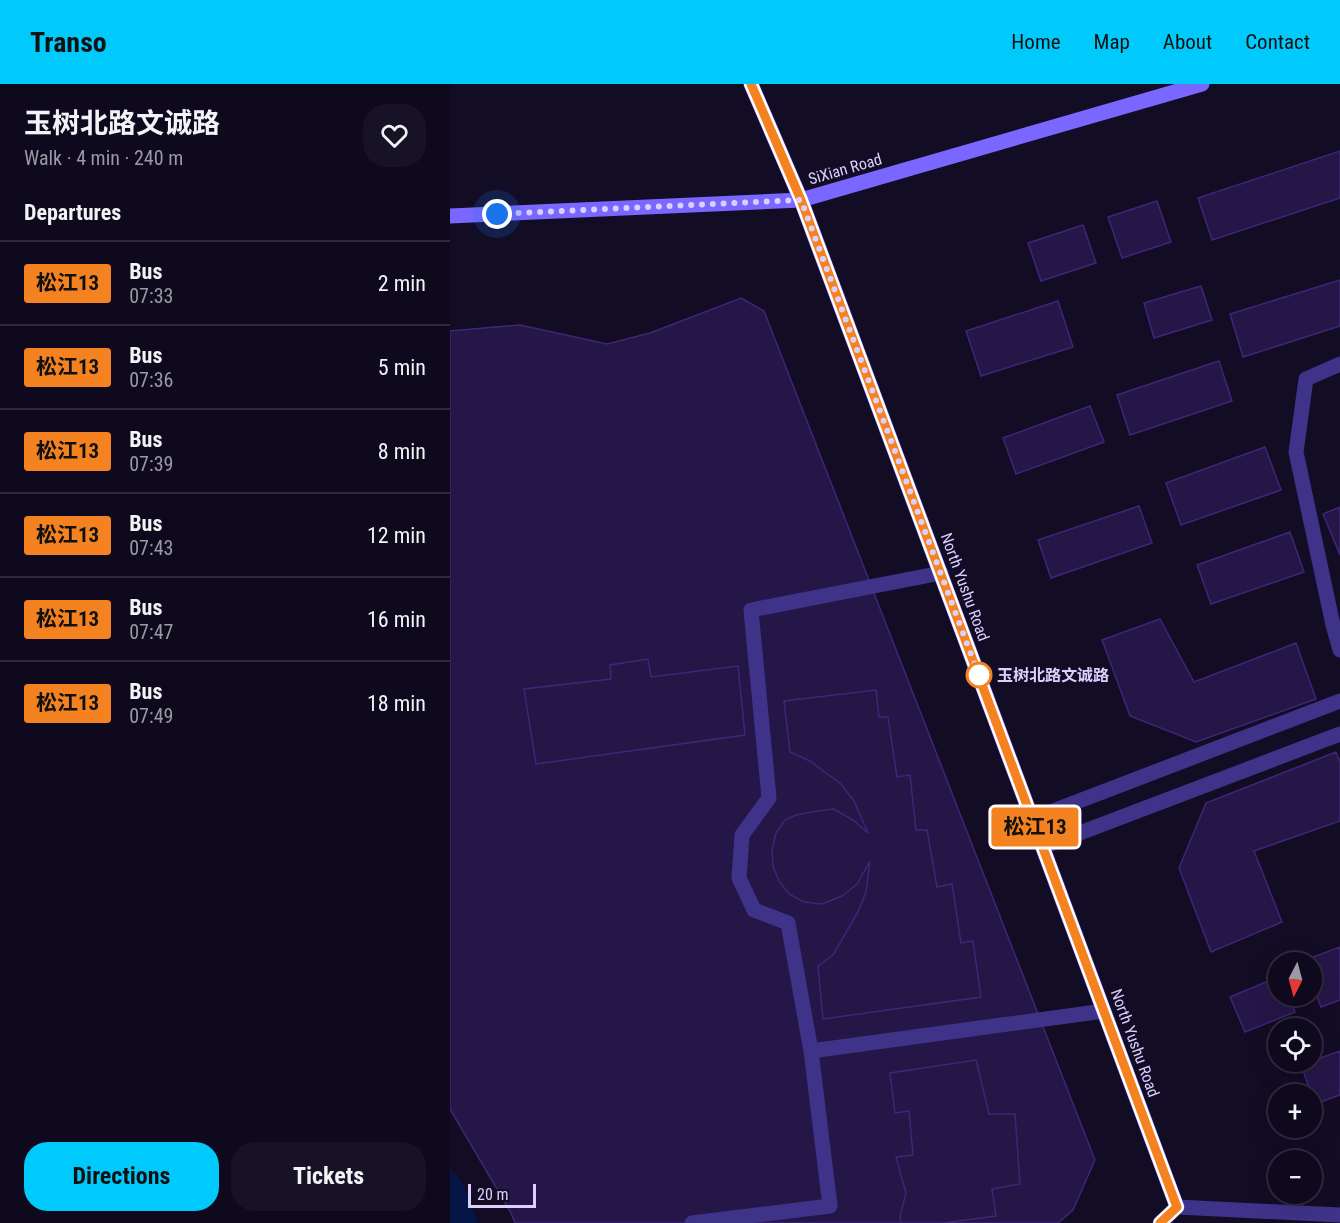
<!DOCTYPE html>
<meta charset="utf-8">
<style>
body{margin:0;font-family:"Roboto Condensed","Noto Sans SC",sans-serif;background:#171225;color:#f1f3f6;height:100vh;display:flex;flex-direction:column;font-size:22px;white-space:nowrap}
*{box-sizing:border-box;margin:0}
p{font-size:20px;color:#9b9aa3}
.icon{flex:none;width:33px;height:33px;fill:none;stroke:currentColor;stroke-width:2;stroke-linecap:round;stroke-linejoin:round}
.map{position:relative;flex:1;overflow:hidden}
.details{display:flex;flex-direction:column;background:#0e091c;width:450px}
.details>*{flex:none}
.badge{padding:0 12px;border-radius:4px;font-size:21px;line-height:39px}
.needle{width:39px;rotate:186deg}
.tools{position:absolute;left:818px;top:868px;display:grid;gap:12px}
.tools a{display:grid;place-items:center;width:54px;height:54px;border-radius:50%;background:#0e091c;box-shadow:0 6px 24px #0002,0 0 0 2px #2e2a3b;font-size:30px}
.scale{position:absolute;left:18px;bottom:15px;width:68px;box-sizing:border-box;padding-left:6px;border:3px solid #dad0ff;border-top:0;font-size:16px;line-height:21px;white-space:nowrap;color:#dad0ff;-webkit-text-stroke:4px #130c25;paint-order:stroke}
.you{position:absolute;width:30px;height:30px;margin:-15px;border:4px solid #fff;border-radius:50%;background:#1a73e8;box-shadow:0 0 0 9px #1a73e833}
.map>.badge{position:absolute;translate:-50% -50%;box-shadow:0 0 0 3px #fff}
h2{padding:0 24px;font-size:22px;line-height:54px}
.round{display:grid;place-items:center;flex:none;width:63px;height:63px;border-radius:24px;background:#171225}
.head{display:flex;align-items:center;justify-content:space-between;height:102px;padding:0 24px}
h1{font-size:28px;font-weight:700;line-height:45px}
.action{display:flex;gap:12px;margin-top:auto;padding:12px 24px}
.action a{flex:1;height:69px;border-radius:24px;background:#00cafb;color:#111;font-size:24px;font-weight:700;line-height:69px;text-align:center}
.action a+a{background:#171225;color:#f1f3f6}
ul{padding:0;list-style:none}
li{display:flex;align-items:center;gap:18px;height:84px;padding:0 24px;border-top:2px solid #2e2a3b}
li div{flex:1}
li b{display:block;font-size:22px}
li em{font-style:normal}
li .badge{min-width:66px;font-weight:700;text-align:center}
header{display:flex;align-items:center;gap:36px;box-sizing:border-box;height:84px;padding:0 30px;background:#00cafb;color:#111}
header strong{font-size:28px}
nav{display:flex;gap:33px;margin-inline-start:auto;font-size:21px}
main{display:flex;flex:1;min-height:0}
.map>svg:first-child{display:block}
.water{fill:#051646}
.building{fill:#251648;stroke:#3e2676;stroke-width:1.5}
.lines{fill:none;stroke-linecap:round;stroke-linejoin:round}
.minor{stroke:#3e3389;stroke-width:15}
.tertiary{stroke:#3e3389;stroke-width:15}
.secondary{stroke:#7a67ff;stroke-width:15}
.line-casing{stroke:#fff;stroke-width:14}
.line{stroke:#f58220;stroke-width:9}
.walk{stroke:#dad0ff;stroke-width:6;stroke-dasharray:0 10.8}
.stop-dot{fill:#fff;stroke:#f58220;stroke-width:3}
.labels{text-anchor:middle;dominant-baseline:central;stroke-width:4.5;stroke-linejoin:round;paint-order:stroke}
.street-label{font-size:16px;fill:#dad0ff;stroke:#130c25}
.stop-label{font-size:16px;font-weight:bold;fill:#dad0ff;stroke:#130c25;text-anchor:start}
</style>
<header>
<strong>Transo</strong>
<nav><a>Home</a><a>Map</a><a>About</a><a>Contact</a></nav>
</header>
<main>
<section class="details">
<div class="head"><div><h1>玉树北路文诚路</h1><p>Walk · 4 min · 240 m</p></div><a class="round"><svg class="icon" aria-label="heart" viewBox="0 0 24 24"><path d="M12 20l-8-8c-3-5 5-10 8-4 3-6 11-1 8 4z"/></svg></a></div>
<h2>Departures</h2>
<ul>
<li><span class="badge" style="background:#f58220;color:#111">松江13</span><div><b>Bus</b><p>07:33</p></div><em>2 min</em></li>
<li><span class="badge" style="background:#f58220;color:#111">松江13</span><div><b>Bus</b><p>07:36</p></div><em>5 min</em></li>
<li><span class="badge" style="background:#f58220;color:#111">松江13</span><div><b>Bus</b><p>07:39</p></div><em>8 min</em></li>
<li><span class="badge" style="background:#f58220;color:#111">松江13</span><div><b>Bus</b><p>07:43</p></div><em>12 min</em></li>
<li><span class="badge" style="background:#f58220;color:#111">松江13</span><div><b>Bus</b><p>07:47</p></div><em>16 min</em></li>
<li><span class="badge" style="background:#f58220;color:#111">松江13</span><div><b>Bus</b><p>07:49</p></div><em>18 min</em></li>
</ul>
<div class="action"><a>Directions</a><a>Tickets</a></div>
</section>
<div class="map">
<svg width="890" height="1139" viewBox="0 0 890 1139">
<rect width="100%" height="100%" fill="#130c25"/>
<path class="water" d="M0,1084L12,1099L28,1139H0Z"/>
<path class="building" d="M890,67V114L762,156L748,114Z
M707,117L721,158L672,174L658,133Z
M633,141L646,179L591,197L578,159Z
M890,196V242L793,273L780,230Z
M751,202L762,236L704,254L694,219Z
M291,214L314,227L645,1076L623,1126L608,1139H65L61,1129L0,1025V247L70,241L157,260L200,249Z
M608,217L623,263L531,292L516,247Z
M769,277L782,317L680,351L667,311Z
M640,322L654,358L566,390L553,354Z
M815,363L831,406L731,441L716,399Z
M689,422L702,459L601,494L588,456Z
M890,423V471L873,430Z
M840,448L854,488L761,520L747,481Z
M710,535L744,598L846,559L866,615L746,658L680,632L652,556Z
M198,575L201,593L288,582L295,651L86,680L74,605L161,595L160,581Z
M426,606L429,633H438L447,693L460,691L466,746H477L487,803L502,800L511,859L523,857L531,913L373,935L368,882L383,871L408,828L416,808L420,777L407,800L392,812L372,820L354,818L339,810L329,797L323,782L322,766L326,749L335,736L346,731L367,727L384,725L403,736L418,749L404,717L391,700L360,677L340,668L334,617Z
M886,668L890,678V737L804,767L832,838L761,868L729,784L756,719Z
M890,863V916L871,923L861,897V879H854L853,877Z
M828,893V912H838L845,928L795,948L780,913Z
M890,967V1011L865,1020L851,981Z
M526,976L539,1030H565L570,1100L542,1105L546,1132L493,1139H451L450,1132L456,1109L446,1073L463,1071L459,1027L445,1029L440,989Z"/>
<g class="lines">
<path class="minor" d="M890,280L856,295L846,368L883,541L890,566
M582,735L890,617
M593,763L890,650
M361,967L654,927
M242,1139L380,1122L361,967L338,839L304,826L289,794L292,751L319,714L301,526L491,489"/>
<path class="tertiary" d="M710,1139L727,1123L890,1131"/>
<path class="secondary" d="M301,0L351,116L727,1123
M0,132L351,116L752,0"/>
</g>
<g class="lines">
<defs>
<path id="line" d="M301,0L351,116L727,1123L710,1139"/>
</defs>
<use href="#line" class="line-casing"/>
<use href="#line" class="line"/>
<path class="walk" d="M47,130L351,116L531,597L529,591"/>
</g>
<circle class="stop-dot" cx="529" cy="591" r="12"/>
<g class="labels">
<g class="street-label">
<text transform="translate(395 85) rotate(-16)">SiXian Road</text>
<text transform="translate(515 503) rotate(70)">North Yushu Road</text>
<text transform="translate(685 959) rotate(70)">North Yushu Road</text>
</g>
<g class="stop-label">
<text x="547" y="591">玉树北路文诚路</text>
</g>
</g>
</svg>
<div class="tools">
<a><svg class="needle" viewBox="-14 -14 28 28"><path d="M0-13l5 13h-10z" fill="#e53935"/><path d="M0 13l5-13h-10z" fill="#9b9aa3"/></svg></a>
<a><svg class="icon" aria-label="locate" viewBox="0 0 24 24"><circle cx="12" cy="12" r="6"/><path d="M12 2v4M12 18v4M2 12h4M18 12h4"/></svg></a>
<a>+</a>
<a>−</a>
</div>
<div class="scale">20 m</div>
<div class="you" style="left:47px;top:130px"></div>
<b class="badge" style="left:585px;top:743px;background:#f58220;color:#111">松江13</b>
</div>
</main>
